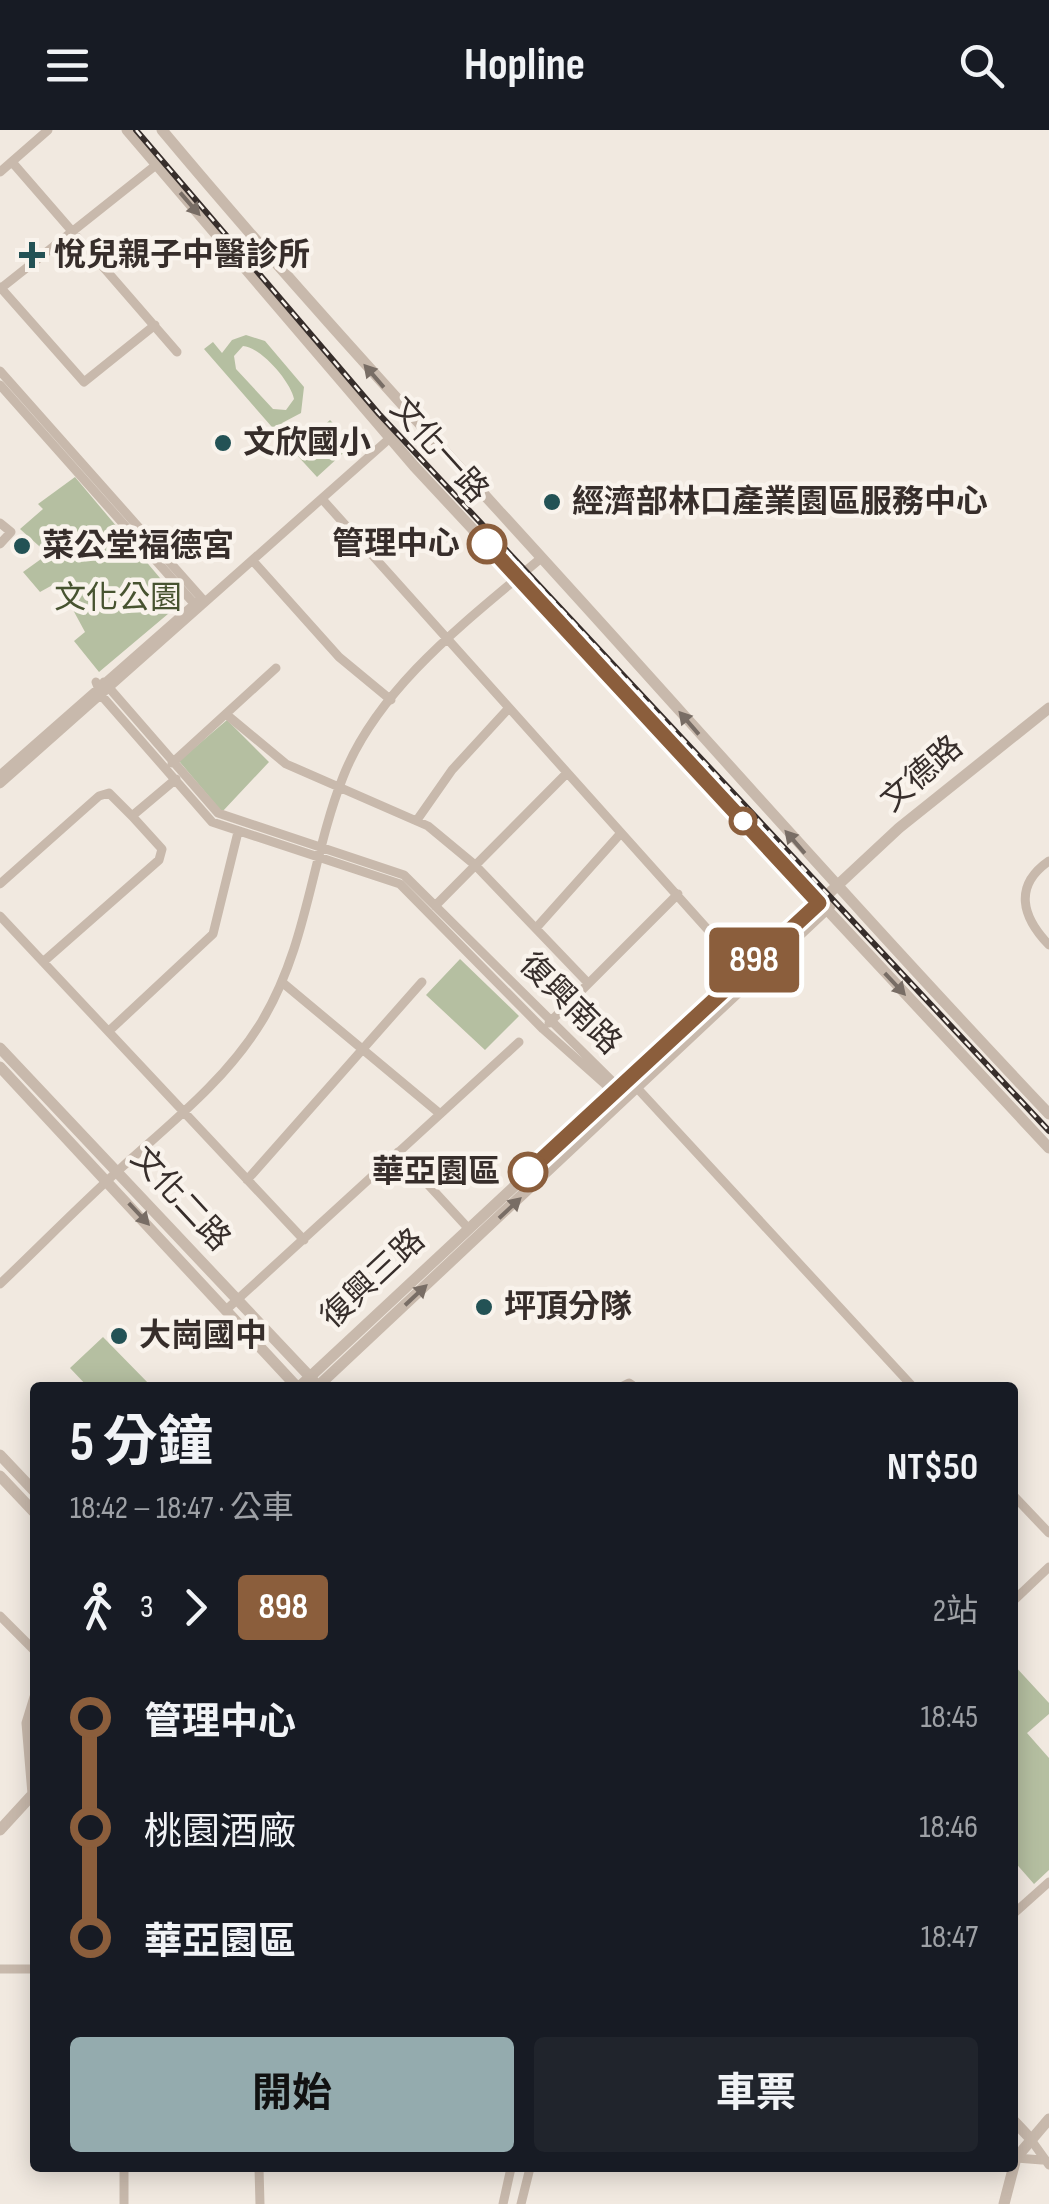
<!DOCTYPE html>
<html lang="zh-TW">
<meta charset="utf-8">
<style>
body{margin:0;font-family:"Sofia Sans Condensed","Noto Sans TC",sans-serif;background:#20242c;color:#f1f3f6;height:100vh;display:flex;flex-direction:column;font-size:38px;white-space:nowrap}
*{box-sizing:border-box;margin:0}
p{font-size:32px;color:#9ea1a6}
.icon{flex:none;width:55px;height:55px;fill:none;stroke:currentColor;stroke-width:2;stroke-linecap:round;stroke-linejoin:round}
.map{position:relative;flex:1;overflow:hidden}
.details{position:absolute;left:30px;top:1252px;width:988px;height:790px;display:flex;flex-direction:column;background:#171b24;border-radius:10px;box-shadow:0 5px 25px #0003}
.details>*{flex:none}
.badge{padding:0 20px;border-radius:8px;font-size:35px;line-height:65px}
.map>.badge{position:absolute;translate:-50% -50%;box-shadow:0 0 0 5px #fff}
.legs{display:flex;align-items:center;gap:15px;height:110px;padding:0 40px;font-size:32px}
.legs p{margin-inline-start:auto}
.summary{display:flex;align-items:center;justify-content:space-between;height:170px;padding:0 40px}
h1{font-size:55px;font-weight:700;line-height:75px}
.cta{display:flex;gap:20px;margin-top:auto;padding:20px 40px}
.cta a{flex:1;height:115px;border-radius:10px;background:#94abae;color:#111;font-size:40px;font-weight:700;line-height:115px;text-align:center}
.cta a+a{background:#20242c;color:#f1f3f6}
ul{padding:0 40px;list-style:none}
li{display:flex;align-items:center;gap:35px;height:110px;font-size:38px}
li i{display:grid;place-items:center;width:15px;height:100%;margin:0 12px;background:currentColor}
li i::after{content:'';width:25px;height:25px;margin:-12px;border:8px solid;border-radius:50%;background:#171b24}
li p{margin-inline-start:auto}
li:first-child i{background:linear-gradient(#0000 50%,currentColor 0)}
li:last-child i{background:linear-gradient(currentColor 50%,#0000 0)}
header{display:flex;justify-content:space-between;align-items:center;height:130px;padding:0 40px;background:#171b24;font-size:45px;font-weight:700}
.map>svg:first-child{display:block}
.green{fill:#b5bfa1;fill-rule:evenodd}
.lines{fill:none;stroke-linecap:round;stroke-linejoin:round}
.minor{stroke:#c8b9ac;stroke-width:9}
.tertiary{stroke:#c8b9ac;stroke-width:11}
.rail-casing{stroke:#372e2b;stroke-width:6}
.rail{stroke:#f9f3ec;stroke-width:2.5;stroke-dasharray:8;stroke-linecap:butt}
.oneway{fill:#786d65}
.line-1-casing{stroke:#fff;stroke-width:22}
.line-1{stroke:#8b5e3c;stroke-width:15}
.poi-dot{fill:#235255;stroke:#f9f3ec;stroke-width:4}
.stop-1-dot{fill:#fff;stroke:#8b5e3c;stroke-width:5}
.labels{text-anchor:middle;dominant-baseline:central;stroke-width:9;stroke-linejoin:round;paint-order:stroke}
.poi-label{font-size:32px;font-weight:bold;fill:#372e2b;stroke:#f9f3ec;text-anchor:start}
.street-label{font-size:32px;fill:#372e2b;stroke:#f9f3ec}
.stop-label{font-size:32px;font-weight:bold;fill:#372e2b;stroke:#f9f3ec;text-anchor:end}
.park-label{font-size:32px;fill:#475330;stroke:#f9f3ec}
</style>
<header><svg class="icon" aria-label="menu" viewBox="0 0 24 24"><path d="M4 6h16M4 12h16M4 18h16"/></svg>Hopline<svg class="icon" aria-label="search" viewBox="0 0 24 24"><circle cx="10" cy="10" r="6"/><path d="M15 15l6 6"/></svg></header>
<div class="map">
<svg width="1049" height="2074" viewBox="0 0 1049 2074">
<rect width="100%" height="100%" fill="#f1e9e0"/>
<path class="green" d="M246,205L265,211L304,257L301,283L282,293L301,313L292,320L204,219L213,212L222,223L232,210ZM243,216C261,217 291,252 294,269L286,280L273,279L236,239L234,226Z
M330,290L353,314L317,347L294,322Z
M75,347L181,473L99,542L74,511L85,502L58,452L40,462L23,442L48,424L20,399L43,379L38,374Z
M227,590L269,632L222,682L179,631Z
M460,829L519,886L485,920L426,865Z
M103,1207L152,1257H88L70,1238Z
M1013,1534L1049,1573V1584L1027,1603L1049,1628V1740L1034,1754L1013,1730Z"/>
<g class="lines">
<path class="minor" d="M12,32L177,222
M0,42L48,0
M0,157L84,252L155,195
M0,159L156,35
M0,241L205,472
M0,255L198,478
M322,369L744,840
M0,393L11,402L0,414
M253,431L339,527L391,570
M96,552L101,565L212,692L400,754L543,899L616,964
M104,552L218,683L404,745L619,958H625
M227,585L286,634L428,696L475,735L588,853
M172,633L276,538
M0,645L197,472
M0,654L390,308
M417,690L452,640L507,580
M1049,731C1013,756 1022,787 1049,815
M0,754L99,666L109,663L132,686L176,649
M435,776L567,643
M0,786L304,1110
M537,797L621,703
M43,832L159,730L162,719L132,686
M283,853L439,983
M549,893L678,764
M109,901L213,804L238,702
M638,959L914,1258
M398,1022L468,1098
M247,1050L422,852
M0,1154C40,1116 79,1076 121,1038C171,993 226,950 262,891C308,814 311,728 343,647C378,557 469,489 540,429
M227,1179L519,912
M619,1258L629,1253L636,1258
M1012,1364L1049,1403
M1012,1472L1049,1437
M0,1486L35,1521
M1012,1785L1049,1752
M0,1839H35
M1029,2007L1049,2035
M1016,2028L1042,2030
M124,2038V2074
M259,2038L260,2074
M503,2074L511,2038
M521,2074L530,2038"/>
<path class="tertiary" d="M127,0L414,336L1049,1018
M162,0C314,182 477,355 635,531C772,683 908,835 1049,984
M0,918L313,1250
M0,937L298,1258
M298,1258L899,698L1049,578
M316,1258L830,776
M0,1325L35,1362
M0,1346L35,1383
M0,1700L33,1664L27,1593L35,1567
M1012,1989L1029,2007
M1004,2074L1016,2028L1049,1989"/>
<defs>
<path id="rail" d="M136,0L379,284L1049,1001"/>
</defs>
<use href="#rail" class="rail-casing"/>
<use href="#rail" class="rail"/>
</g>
<defs><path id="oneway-solid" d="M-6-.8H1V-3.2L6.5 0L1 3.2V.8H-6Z" transform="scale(2.5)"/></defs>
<g class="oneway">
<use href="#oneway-solid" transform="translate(190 74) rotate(49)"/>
<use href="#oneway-solid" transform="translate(374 246) rotate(-131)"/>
<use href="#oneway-solid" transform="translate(689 593) rotate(-131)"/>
<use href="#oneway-solid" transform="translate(795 712) rotate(-131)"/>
<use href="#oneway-solid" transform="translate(895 854) rotate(47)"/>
<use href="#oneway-solid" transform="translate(510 1078) rotate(-43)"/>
<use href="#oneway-solid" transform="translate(139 1084) rotate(47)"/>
<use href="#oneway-solid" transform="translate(416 1165) rotate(-43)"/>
</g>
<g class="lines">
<defs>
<path id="line-1" d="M487,414L819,773L528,1042"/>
</defs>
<use href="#line-1" class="line-1-casing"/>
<use href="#line-1" class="line-1"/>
</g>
<g class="poi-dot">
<path d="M27 110h10v10h10v10h-10v10h-10v-10h-10v-10h10z"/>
<circle cx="223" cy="313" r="10"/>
<circle cx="552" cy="372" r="10"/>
<circle cx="22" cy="416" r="10"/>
<circle cx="484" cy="1177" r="10"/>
<circle cx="119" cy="1206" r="10"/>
</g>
<g class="stop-1-dot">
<circle cx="487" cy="414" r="18"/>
<circle cx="743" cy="691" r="12"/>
<circle cx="528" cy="1042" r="18"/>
</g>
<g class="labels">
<g class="poi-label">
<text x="54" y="125">悅兒親子中醫診所</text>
<text x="243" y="313">文欣國小</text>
<text x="572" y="372">經濟部林口產業園區服務中心</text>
<text x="42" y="416">菜公堂福德宮</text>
<text x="504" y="1177">坪頂分隊</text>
<text x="139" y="1206">大崗國中</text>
</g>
<g class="street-label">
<text transform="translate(439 320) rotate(48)">文化一路</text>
<text transform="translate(922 644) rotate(-41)">文德路</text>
<text transform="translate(570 874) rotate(45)">復興南路</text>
<text transform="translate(180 1069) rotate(47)">文化二路</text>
<text transform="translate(373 1149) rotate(-43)">復興三路</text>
</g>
<g class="stop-label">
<text x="460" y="414">管理中心</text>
<text x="500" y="1042">華亞園區</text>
</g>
<g class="park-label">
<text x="118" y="468">文化公園</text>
</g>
</g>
</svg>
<b class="badge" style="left:754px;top:830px;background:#8b5e3c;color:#fff">898</b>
<section class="details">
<div class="summary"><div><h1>5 分鐘</h1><p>18:42 – 18:47 · 公車</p></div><b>NT$50</b></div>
<div class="legs"><svg class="icon" aria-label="walk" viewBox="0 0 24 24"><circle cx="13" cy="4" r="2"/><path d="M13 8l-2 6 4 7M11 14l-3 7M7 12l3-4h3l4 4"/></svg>3<svg class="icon" aria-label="forward" viewBox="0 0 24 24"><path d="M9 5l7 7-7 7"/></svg><b class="badge" style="background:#8b5e3c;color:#fff">898</b><p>2站</p></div>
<ul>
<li><i style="color:#8b5e3c"></i><b>管理中心</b><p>18:45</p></li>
<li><i style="color:#8b5e3c"></i><span>桃園酒廠</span><p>18:46</p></li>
<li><i style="color:#8b5e3c"></i><b>華亞園區</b><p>18:47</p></li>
</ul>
<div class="cta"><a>開始</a><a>車票</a></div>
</section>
</div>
